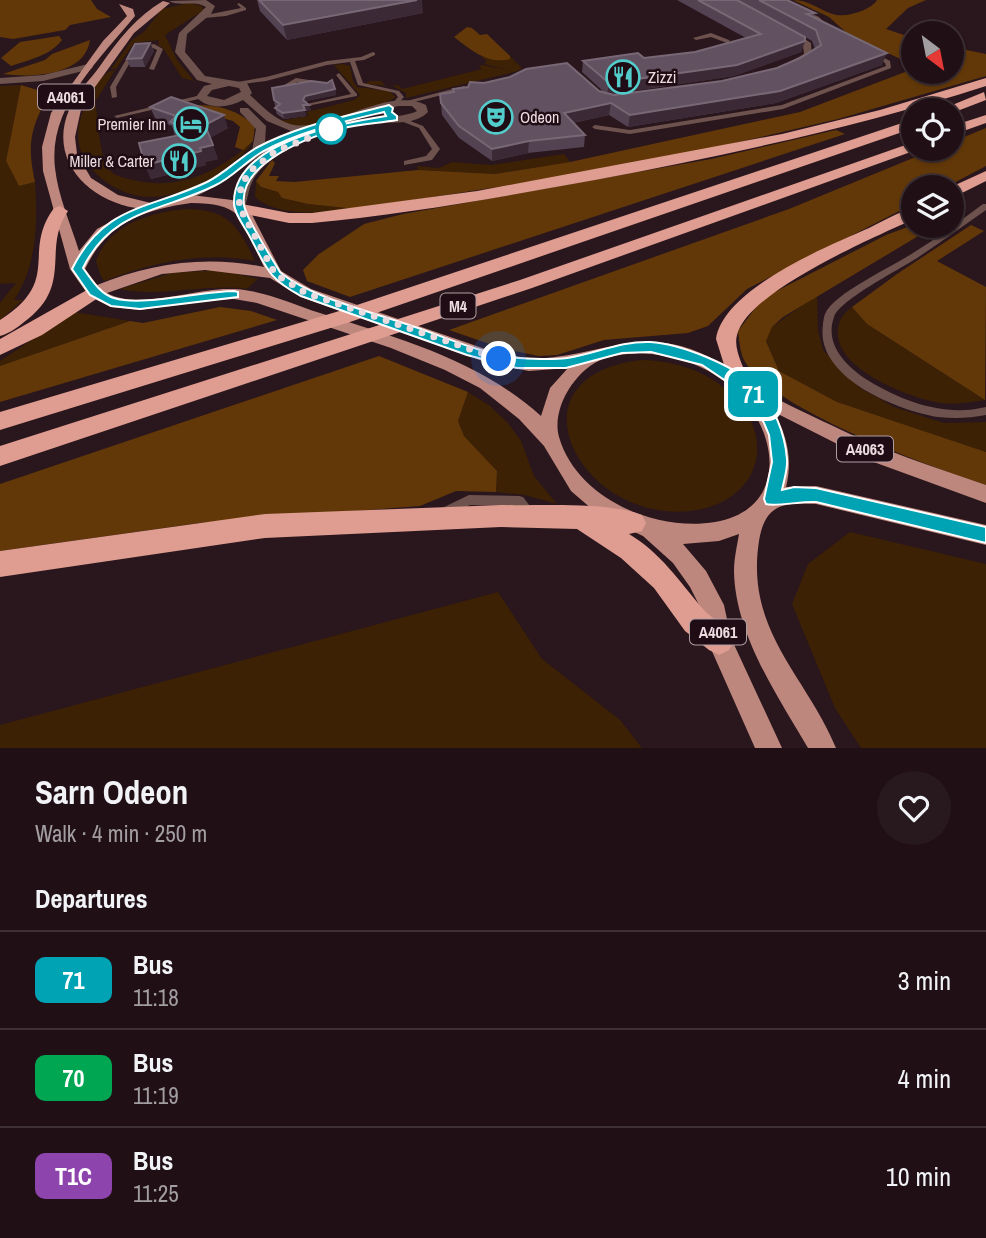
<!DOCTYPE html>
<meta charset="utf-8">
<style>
body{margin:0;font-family:"Archivo Narrow",sans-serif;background:#28191f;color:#f1f3f6;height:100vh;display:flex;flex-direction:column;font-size:26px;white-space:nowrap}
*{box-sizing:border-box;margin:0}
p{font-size:23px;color:#a29da1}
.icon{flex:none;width:38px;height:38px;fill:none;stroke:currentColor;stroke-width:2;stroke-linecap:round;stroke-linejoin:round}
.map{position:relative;height:748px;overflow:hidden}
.details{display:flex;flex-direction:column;background:#201016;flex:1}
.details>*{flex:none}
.badge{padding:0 14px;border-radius:10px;font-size:24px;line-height:46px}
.needle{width:46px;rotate:148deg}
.tools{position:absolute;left:901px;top:21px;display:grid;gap:14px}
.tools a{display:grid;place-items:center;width:63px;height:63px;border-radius:50%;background:#201016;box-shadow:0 2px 5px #0004,0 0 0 2px #3d3035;font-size:35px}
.you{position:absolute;width:35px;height:35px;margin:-18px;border:5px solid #fff;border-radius:50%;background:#1a73e8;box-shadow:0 0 0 10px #1a73e833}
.map>.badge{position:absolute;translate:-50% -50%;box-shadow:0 0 0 4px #fff}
h2{padding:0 35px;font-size:26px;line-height:63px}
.round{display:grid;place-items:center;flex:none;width:74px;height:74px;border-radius:37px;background:#28191f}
.headline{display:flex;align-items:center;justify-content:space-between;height:119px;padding:0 35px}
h1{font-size:33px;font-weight:800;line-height:52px}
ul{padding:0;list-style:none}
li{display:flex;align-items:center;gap:21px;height:98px;padding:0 35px;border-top:2px solid #3d3035}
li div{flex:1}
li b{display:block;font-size:26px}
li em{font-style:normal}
li .badge{min-width:77px;font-weight:700;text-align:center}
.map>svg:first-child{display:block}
.green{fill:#3c2104}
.forest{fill:#623808}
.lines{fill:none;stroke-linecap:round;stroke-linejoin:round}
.lane{fill:#6d524d;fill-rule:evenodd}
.street{fill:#6d524d;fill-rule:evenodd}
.primary{fill:#be877d;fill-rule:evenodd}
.highway{fill:#df9c90;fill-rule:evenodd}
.wall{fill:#524252;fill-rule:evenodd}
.shaded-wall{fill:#3b2936}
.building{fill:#625261;stroke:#786875;stroke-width:2}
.line{fill:#00a3b4;stroke:#fff;stroke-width:2}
.walk{stroke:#ebdce0;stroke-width:7;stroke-dasharray:0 12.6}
.stop-dot{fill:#fff;stroke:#00a3b4;stroke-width:3.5}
.labels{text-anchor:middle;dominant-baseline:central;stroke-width:5;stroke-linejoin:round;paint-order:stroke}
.far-poi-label{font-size:16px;fill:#ebdce0;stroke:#200c14;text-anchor:start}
.shield{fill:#200c14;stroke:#ae9ea3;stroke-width:2}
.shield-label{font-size:16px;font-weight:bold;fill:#ebdce0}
</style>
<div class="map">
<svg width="986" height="748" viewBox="0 0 986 748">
<rect width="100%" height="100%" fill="#2a161d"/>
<path class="green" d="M190,3L202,6L204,10L165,35L177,60L194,81L182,78L163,48L158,45L159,40L134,43L116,69H111L132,40L144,32L162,9Z
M480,56L490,59H510V56L522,68L518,71L406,98V93L393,86L365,84L370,81H381L386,86L398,85L402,89L482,69L479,66L483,65L512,71L484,64L487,61Z
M343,64L350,66L353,81L357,87L389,91L396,97L376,108L304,126H295L280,121L308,116L307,112L354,100L360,95L334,65Z
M115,70L95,102C99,121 98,148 107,166C111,175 121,177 129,179C177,192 218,173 253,141C247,153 237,159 227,167C205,185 177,197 148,197C117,196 78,169 78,135C78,122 83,111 88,99C94,88 103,71 115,70Z
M21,85L6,161L19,186L35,182C38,222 37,266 14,300H23L0,320V303L16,283L0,284V86Z
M564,154L570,162L495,174L418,170L417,166L439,168L452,162L491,165Z
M256,181L261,187L278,192L282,198L308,204L356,209C325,212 280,219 255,197Z
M185,209C227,209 238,225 255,261C203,251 154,262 104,281L100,274L96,261C108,225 151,212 185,209Z
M218,270L258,279L247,289C204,283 163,298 120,289L171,273Z
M817,295L818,330L823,350L860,388L894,407L944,423L986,422V452L837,402L779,371L766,340L772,327Z
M852,307L867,324L985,400C967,403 949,406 931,401C902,394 833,367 838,329C839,319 845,312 852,307Z
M74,312L130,321L0,366V361Z
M642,360C674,361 705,370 730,393C780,439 758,504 690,511C579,523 503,375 642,360Z
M468,392L490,406L508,423L521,441L534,476L557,504L525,495L496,492L497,471L464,436L458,421Z
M850,532L986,564V748H861L835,708L792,604L808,564Z
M498,592L542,659L620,720L642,748H0V725Z"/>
<path class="forest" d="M0,0H91L97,9L111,17L70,25L65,30L13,39L0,37Z
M793,0C810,0 820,11 836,15C848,17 871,10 877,0H926L908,8L886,29L913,38V65L848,34L829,17Z
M467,27L472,28L480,35L487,34L510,56V59C488,65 471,50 454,37Z
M59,36L62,40C50,56 28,60 11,66L1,58L20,42Z
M90,40C85,76 31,78 3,74L45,60L52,54Z
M952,47L986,54V76L838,119L714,148L549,179L356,209L308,204L282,198L278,192L261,187L256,181L272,160L275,163L269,176H279L276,181L294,182L418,170L495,174L570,162L800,112L913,69L914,72H952Z
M21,85L47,93L48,97C30,128 27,146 35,182L19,186L6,161Z
M199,105C222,106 237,110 255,126L253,141L243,150L235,147L240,127L233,121L180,106Z
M986,128V166L946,187H914L913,204L747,289L708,326L688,333L604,340L557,355L539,356L504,349L449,330L789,209L935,149H952V142Z
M836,130L845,134L350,297L307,281L303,270L319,254L364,224L403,214L711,159Z
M913,225L935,226L783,317L772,327L766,341L779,371L837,402L986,452V485C933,468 766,408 743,358C740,350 739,339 738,331L763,298L886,235Z
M971,225L984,231L937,261L986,287L985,400L867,324L852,307L897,274Z
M220,307L251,311L277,320L0,402V366L130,321L143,323Z
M379,356L468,392L458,421L464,436L497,471L496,492L456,491L420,506L199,523L0,551V484Z"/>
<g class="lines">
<path class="lane" d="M777,0H783L819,17L831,30L826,31L815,19Z
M239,3L246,8V10L226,16L204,18L201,16L241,8L237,4Z
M711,33L729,40L730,41L727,43L711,37L696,40L693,38Z
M154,44L163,49L154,70L149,69L157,50L153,48L137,50L116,87L117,97L112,98L110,87L133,48Z
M373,52L375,53V55L364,60L355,61L363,83L399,91L404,97L397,105L392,104L398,97L395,93L358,85L350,62L327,65L266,81L235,85L232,83L266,77L327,61L361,57Z
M871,53H875L890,61L891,68L783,109L630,134L595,129L592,127L595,125L630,130L782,105L886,66L885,63L871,55Z
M339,73L357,94V96L307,106V104L351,94L336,75Z
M296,78L322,82L325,84L322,86L297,82L279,92L274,91Z
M464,86L467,88L466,89L406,104L403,102Z
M201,95L204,97L203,98L117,118L114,116Z
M400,117L423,126L440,149L432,160L404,165V161L426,156L432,149L419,128L398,120L397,119Z
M983,204H986V210C964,225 943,241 920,256C903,268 840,299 834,317C824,345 847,367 869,381C897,398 932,412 965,410C972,410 979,408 986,407V415C970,418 955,419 938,417C896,410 815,377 823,325C823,323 824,316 825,314C834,293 892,267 913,253C937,238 960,221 983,204Z
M469,495L519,496L523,497L536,514L534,518L530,520L526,518L516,506L470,505L444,519L440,517L438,513L440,509Z"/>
<path class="street" d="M206,0L215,6L211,14L187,34L185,52L205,76L247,83L252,93L250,95C262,106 274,119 290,124C326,135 386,85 426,105L428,112C415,125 395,122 378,123C341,124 279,144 257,174C248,185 249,197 244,209H234L232,206C238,175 255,159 282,143C253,156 192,211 161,206V200L209,180L252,151L256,129L240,112V108H248L266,126L265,142L291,131L267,121L243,100C227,108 209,110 196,97L204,86L212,84L197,80L175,52L179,33L206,7C195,0 180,7 169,1ZM229,86L239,88L241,92L224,100L207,96L212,90ZM398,106H412L417,111C402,119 362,117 341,122Z
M783,29H789L811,43L812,57L794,67H788V63L804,54L803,46L783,33Z
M88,64L93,67L91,69L43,81L0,84V78L43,75Z"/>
<path class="primary" d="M163,1L170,3L134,33L82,105L75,137L77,154L91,178L118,195L151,203L191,195L232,200L249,209L281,271L311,289L491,351C513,357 533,360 555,357C599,352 636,334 681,346C709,354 728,367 751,383C772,398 808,414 831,425C881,450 934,467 986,485V503L871,461L774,412C787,436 793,459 786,487L816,486L986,525V545L816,504C782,502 765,505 759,541C745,631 806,675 836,748H808C777,695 735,634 734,571C734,559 737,546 739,534L719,541L683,544L706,571L724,605L731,638L782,748H755L707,640L704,615L690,587L673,563L643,536L600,516L571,491L544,446L519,419L480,388L445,370L391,348L257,303L234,299L207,300L140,310L111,307L89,296L70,269L43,171L42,147L51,113L103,41L127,16L119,4L133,9L135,16C99,60 48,107 55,168C58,196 71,225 79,251L97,229L136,208C88,200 48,160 69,110C76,93 90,80 100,66C118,40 136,17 163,1ZM191,203C247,203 242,222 264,267C206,255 151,263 97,285L85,269C107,223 142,210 191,203ZM205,270L270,278L301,297L491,364L529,371L568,368L550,388L541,416C479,360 398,338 320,313C292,304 263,290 233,289C196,287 139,311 107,293L162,274ZM639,353C672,355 702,363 728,384C777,422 794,508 715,522C656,532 577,499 559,437C551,408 576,369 603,359C614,355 627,354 639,353Z"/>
<path class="highway" d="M986,78V86C858,127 727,155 595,180C501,197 407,214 312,223H289L236,212L234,209L242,204L289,213H312L477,191L782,134L880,110Z
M984,92L986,100L952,113V110H940Z
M986,115V123L952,135V126Z
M914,119V128L350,322L0,430V412L336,312Z
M914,142V149H919L532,288L0,466V446L520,280Z
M986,171V181L952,198L951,187Z
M60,206L68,211C42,248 73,283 28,319C19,326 11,333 0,336V320C63,280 21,253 54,208Z
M914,208V219C873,238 748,291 737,335C733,349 744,368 749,381L745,387L738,389L731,387L716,339C723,289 828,246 869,228C883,221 898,212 914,208Z
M94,286L101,288L103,292L101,296L42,335L0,355V339Z
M501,505C541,506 606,501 642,515L646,523L642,531L629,534C661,553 679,581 703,609C714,621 727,625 734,640L729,650L719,655L709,650L685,631L654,588L621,558L577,529L501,527L265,538L0,577V551L265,514Z"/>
</g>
<path class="wall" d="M257,0H259L423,13L287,40L260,11Z
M677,0H787L815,13L813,17L882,65L776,103L628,127L609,115L573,123L585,135L584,147L528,153L492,161L459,138L442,115L440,94L453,92V89L599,91L605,93L582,72L583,61L644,58L695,52L746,38ZM805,37L812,41L815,49L800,58L777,68L722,81L614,95L611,94L734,76L801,52L805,41Z
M150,43L154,51L145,67H130L127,59Z
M335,89L336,95L306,101L311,110L305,111L306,116L284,119L277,114L275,108L277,107L275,106L274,100Z
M150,107L228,128L210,138L218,159L205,162L206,165L151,179L145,165L175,136L172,126L156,120Z"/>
<path class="shaded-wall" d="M417,0H422L423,13L287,40L283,25Z
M805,41L801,52L734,76L607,95L609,83Z
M150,43L154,51L145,67L142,58Z
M887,53L882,65L776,103L628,127L630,115Z
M335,89L336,95L306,101L305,105H309L311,110L305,111L306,116L284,119L283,113L303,100L305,96Z
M611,103L609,115L562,125L564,113Z
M224,115L228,128L210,138L205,125Z
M529,141L528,153L492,161V149Z
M213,145L218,159L205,162L200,148Z
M201,151L206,165L151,179L145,165Z"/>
<path class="building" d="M259,0H417L283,25Z
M698,0H737L805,37V41L737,65L609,83L583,61L638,53L644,58L695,52L761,34Z
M759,0H787L815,13L807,14L887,53L780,91L630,115L611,103L564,113L585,135L529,141L492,149L459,126L441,103L440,94L454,92L453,89L468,87L470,82L484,83L510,77L526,69L567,63L599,91L614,95L722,81L777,68L800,58L821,45L816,30Z
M150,43L142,58L127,59L135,44Z
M332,80L335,89L305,96L303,100L309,105H303L305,110L283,113L275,108L280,104L274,100L272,88L311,81L327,83Z
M171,97L224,115L205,125L213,145L200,148L201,151L145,165L139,143L196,132L170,122L176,116L150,107Z"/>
<path class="line" d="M389,105L393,108L392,112L397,116V120C380,123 361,124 344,128C311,135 238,163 244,205C246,219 272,258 280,272C309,297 375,313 412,326C446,337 483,355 519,358C534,359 552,360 567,358C595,354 620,341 650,342C681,344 734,365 756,387C774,406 785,433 787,459C788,469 784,480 782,490L794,487L816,488L986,527V543L816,502C803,501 774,507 766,504L764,499L772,462L769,435L764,423L745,394L702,365L651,352L622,353L566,368H517L467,355L301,296C268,278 267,269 250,237C245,227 234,214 234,203C233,142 341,123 386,116L384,112C342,122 300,131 262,152C245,162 232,178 214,186C161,212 112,209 83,268C92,280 100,294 114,298C142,307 201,291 234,291L238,292V297L140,309L111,306L90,295L72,269C104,204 149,210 207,182C225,173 239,158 256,148C297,126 343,117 389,105Z"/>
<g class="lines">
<path class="walk" d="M331,129L276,151L250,171L241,186L239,206L275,274L306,293L499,359"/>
</g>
<defs>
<symbol id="restaurant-ring" viewBox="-11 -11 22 22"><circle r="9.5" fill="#200c14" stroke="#53cdcb" stroke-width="1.5"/><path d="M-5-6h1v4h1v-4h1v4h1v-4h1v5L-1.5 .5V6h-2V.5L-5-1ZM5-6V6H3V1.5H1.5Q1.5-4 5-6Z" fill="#53cdcb"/></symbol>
<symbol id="theatre-ring" viewBox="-11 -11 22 22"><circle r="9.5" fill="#200c14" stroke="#53cdcb" stroke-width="1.5"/><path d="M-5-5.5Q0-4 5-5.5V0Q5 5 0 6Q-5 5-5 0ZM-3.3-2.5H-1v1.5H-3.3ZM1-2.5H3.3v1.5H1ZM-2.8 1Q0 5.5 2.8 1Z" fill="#53cdcb"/></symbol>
<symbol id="hotel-ring" viewBox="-11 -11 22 22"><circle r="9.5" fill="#200c14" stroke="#53cdcb" stroke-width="1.5"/><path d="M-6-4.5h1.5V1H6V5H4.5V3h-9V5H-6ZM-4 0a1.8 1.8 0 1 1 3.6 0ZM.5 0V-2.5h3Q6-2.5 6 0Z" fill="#53cdcb"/></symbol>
</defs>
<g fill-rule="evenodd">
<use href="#restaurant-ring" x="604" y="58" width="38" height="38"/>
<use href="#theatre-ring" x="477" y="98" width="38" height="38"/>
<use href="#hotel-ring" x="172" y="105" width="38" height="38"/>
<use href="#restaurant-ring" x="160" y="142" width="38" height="38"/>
</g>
<circle class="stop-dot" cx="331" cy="129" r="14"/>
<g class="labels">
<g class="far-poi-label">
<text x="648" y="77">Zizzi</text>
<text x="520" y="117">Odeon</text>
<text x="166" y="124" text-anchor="end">Premier Inn</text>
<text x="154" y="161" text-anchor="end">Miller &amp; Carter</text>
</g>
<g class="shield">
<rect x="38" y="84.5" width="56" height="25" rx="5"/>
<rect x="440.5" y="293.5" width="35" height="25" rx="5"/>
<rect x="837" y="436.5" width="56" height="25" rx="5"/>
<rect x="690" y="619.5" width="56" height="25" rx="5"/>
</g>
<g class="shield-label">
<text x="66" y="97">A4061</text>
<text x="458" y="306">M4</text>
<text x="865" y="449">A4063</text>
<text x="718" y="632">A4061</text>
</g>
</g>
</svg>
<div class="tools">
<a><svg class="needle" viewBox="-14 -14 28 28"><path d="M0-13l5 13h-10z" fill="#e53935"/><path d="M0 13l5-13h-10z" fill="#a29da1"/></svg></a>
<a><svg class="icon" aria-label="locate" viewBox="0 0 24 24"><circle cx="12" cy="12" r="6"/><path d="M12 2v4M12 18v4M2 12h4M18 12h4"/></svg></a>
<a><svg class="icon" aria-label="layers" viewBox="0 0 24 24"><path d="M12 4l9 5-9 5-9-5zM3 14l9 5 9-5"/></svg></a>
</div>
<div class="you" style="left:499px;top:359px"></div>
<b class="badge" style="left:753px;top:394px;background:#00a3b4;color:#fff">71</b>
</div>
<section class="details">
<div class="headline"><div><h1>Sarn Odeon</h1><p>Walk · 4 min · 250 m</p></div><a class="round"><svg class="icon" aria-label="heart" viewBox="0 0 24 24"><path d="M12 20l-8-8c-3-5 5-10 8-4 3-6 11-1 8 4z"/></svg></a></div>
<h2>Departures</h2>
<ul>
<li><span class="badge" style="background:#00a3b4;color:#fff">71</span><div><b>Bus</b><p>11:18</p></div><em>3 min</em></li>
<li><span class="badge" style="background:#00a651;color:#fff">70</span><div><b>Bus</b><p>11:19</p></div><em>4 min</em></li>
<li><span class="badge" style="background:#8e44ad;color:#fff">T1C</span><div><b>Bus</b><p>11:25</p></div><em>10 min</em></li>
</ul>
</section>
